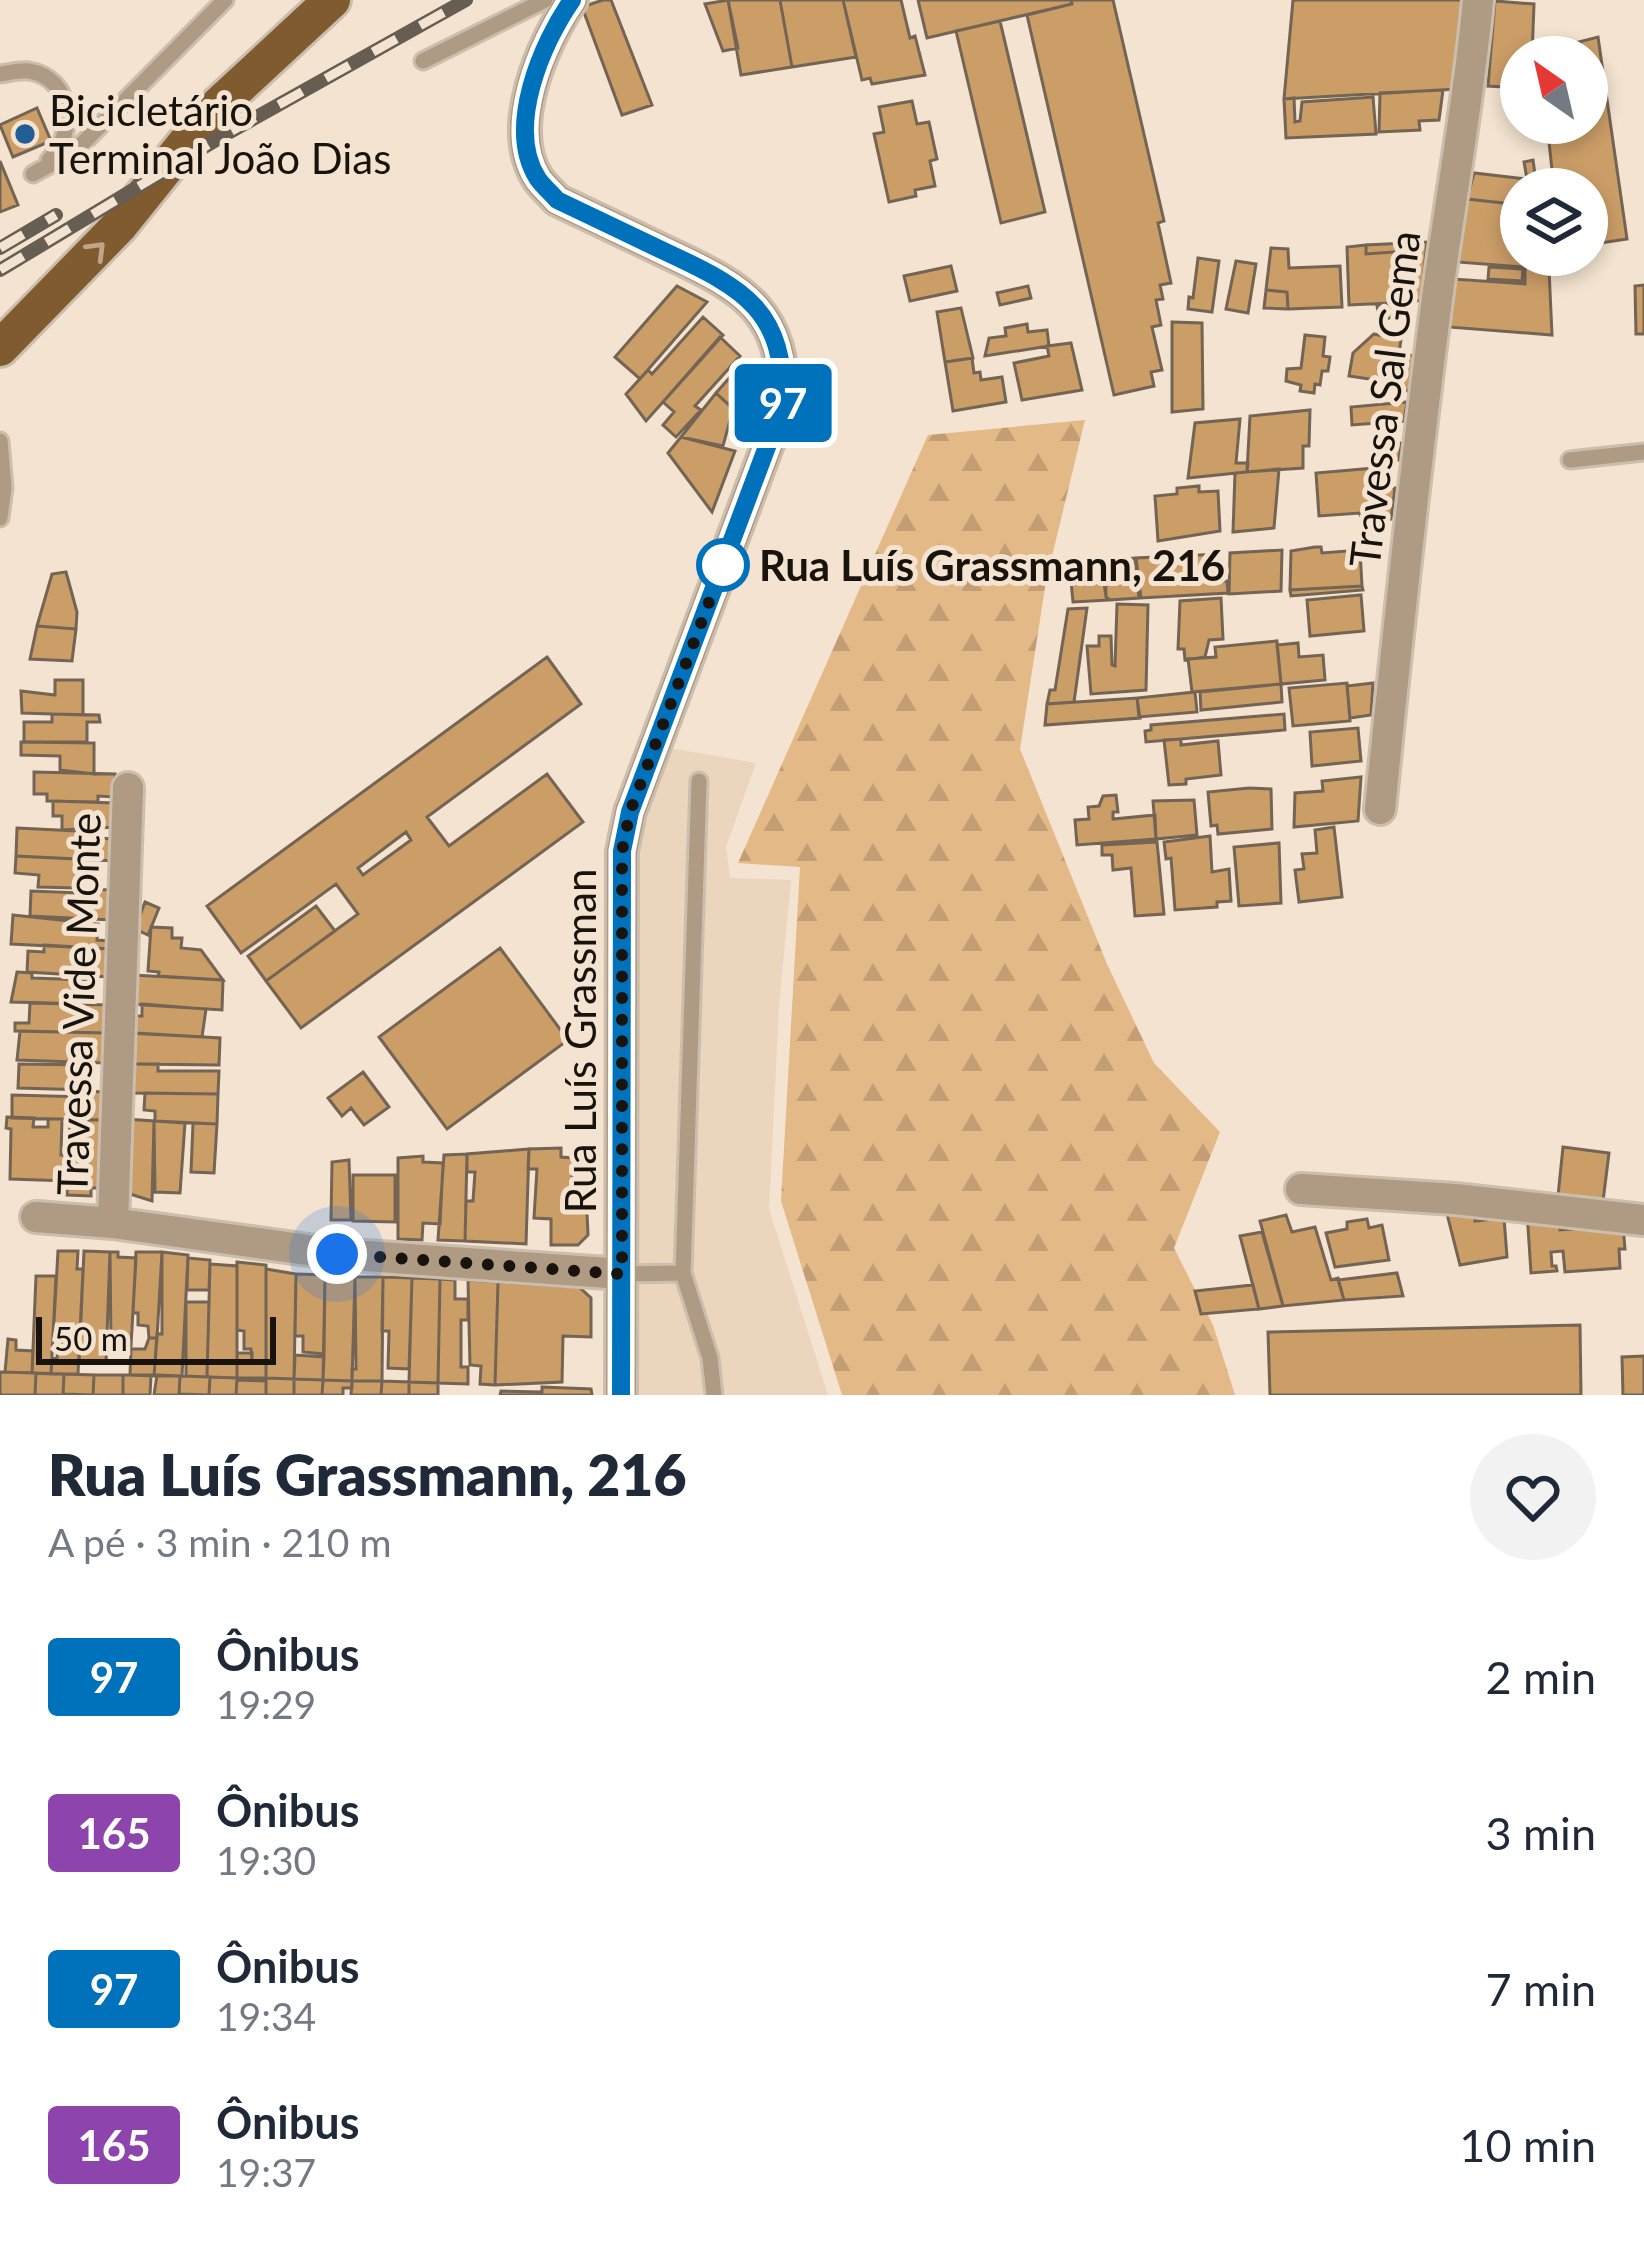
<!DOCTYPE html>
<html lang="pt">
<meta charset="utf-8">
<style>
body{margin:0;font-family:Lato,sans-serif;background:#f2f2f3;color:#1f2937;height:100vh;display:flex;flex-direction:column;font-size:45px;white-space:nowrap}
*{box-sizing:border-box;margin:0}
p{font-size:39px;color:#747a83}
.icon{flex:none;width:66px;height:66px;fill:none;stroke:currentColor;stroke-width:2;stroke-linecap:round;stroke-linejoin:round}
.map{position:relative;height:1395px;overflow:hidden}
.panel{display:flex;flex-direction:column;background:#fff;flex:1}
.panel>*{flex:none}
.badge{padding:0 24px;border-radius:9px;font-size:42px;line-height:78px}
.needle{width:78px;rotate:326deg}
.buttons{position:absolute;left:1500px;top:36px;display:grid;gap:24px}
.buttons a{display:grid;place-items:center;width:108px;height:108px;border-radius:50%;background:#fff;box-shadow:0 6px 18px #0003;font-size:60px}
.scale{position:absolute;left:36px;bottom:30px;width:240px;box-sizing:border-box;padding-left:12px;border:6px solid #18130c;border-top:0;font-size:33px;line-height:42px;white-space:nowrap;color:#18130c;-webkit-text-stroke:9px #f3e3d0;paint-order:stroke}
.you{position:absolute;width:60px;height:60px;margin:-30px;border:9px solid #fff;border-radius:50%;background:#1a73e8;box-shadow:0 0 0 18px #1a73e833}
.map>.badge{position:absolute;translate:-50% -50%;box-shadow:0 0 0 6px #fff}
.round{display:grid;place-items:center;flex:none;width:126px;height:126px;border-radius:63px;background:#f2f2f3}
.headline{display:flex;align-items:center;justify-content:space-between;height:204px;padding:0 48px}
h1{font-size:57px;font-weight:800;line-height:90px}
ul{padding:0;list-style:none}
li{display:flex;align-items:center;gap:36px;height:156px;padding:0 48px}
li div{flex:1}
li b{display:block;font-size:45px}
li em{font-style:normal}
li .badge{min-width:132px;font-weight:700;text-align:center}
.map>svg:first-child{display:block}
.built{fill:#ebd5bd}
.forest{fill:url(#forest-firs)}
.building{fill:#cb9d67;stroke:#736454;stroke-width:3;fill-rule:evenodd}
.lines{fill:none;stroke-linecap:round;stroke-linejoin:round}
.service-casing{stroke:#ccbead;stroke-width:21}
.minor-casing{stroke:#ccbead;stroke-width:36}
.primary-casing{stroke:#ccbead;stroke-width:42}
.service{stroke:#af9a83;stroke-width:15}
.minor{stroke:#af9a83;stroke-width:30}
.primary{stroke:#7f5b2f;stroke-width:36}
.rail-casing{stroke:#675e53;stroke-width:14}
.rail{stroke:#f3e3d0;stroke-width:9;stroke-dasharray:27;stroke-linecap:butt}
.oneway{stroke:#bfa688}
.line-casing{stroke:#fff;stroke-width:27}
.line{stroke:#0072bc;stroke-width:18}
.walk{stroke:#18130c;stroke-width:12;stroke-dasharray:0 21.6}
.poi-dot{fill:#225e95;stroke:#f3e3d0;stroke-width:4.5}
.stop-dot{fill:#fff;stroke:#0072bc;stroke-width:6}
.labels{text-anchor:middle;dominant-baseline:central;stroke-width:10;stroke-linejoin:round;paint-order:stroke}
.poi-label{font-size:42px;fill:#18130c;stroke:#f3e3d0;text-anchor:start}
.street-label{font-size:42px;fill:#18130c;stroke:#f3e3d0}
.stop-label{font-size:42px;font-weight:bold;fill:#18130c;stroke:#f3e3d0;text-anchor:start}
</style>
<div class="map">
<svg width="1644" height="1395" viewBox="0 0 1644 1395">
<defs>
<pattern id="forest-firs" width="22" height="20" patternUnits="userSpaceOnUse" patternTransform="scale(3)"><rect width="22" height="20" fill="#e4b988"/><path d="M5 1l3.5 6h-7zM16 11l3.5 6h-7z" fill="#c39e74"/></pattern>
</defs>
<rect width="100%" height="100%" fill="#f3e3d0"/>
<path class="built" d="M670,748L756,763L726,847L730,878L791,880L779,1007L769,1209L828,1395H634L639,844Z"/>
<path class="forest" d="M1085,420L1046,581L1020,749L1107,964L1154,1063L1220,1132L1174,1248L1213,1325L1235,1395H842L781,1201L800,867L738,863L928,435Z"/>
<path class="building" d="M603,0H611L652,105L622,115L582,7Z
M728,0H780L792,67L741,75Z
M728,0L738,48L723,51L705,4Z
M780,0H843L856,57L792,67Z
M843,0H901L910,38L915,36L925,75L872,84L870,78L862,80Z
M918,0H1071L1072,4L927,38Z
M1071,0H1113L1164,221L1158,223L1171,283L1160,285L1163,299L1156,300L1161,325L1152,327L1162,370L1151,372L1154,386L1114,395L1027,15L1072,4Z
M1293,0H1469L1457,89L1284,99Z
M1495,1L1534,4L1532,57H1521V88L1488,86Z
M1000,21L1045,212L1001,223L956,31Z
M1598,37L1627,239L1587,245V189H1554L1547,123H1587V57H1553L1551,49Z
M1443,90L1439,120L1419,121L1420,130L1379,132L1380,93Z
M1373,97L1376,134L1286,138L1284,99L1294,98L1295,122L1300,121L1302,102Z
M912,101L917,124L929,122L937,159L930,161L935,186L915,190L916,196L889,202L874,134L884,132L879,107Z
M37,108L51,141L13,157L0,125Z
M1533,160L1537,189H1521V205L1467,199L1474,173L1527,179L1524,162Z
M0,161L18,205L0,212Z
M1467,199L1521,205V255H1547L1549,269L1457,262Z
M1427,242L1421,300L1411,302L1407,251L1366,254V245Z
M1366,245V254L1407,251L1411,302L1349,305L1347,247Z
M1271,248L1288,249L1289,268L1340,266L1342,307L1288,309L1287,292L1266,290Z
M1198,258L1219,261L1212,312L1188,309L1189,297L1193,298Z
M1236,261L1256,264L1248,313L1226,309Z
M951,266L957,291L910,301L904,276Z
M1489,267L1523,269L1522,281L1488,279Z
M1525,267L1549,269L1552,335L1448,327L1454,279L1525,284Z
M1644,285V334H1636L1635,286Z
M677,286L707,302L640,379L615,357Z
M1028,286L1031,298L1000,305L997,293Z
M1266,290L1287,292L1288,309L1264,308Z
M1409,302L1410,316L1379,319L1377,305Z
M961,308L973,358L945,362L937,312Z
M703,317L723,335L646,421L626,394L648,370L652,374Z
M1172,322L1202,323L1203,409L1172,412Z
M1027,324L1028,332L1047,330L1049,346L985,356L989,338L1006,336L1005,328Z
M1374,334L1401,340L1399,353L1414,356L1409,391L1375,386L1376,380L1349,376L1353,353Z
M1305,335L1325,337L1323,356L1330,357L1328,371H1322L1320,385L1315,384L1314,393L1300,391L1301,385L1286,381L1287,369L1301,368Z
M720,337L740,356L695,406L701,410L676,437L663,425L674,412L663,402Z
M1071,343L1082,390L1022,400L1014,363L1049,356L1047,346Z
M972,358L974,373L980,372L981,380L1002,377L1006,402L953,411L945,362Z
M732,375L738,381L735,385L750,399L745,419L716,393Z
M716,393L733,409L723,446L681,437Z
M1407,402L1404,421L1352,425L1351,407Z
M1310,410L1309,446H1303V468L1247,472L1250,416Z
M1240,419L1236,463H1248L1247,472L1188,478L1195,423Z
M681,437L735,451L712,512L668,453Z
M1401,443L1399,460L1374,462L1372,445Z
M1375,468L1376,489L1395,488L1391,519L1361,521L1360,513L1319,516L1316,473Z
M1279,469L1274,528L1233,532L1235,473Z
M1199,486V492L1218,491L1220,531L1158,541L1155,496L1177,494V488Z
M1315,547H1321L1322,553L1360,550L1362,586L1290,590L1291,551Z
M1282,550L1281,591L1229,594L1230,553Z
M1219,554L1220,582L1227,581L1228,593L1141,598L1136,558Z
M1135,558L1139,598L1110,600L1106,597L1105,560Z
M1101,560L1106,597L1110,600L1073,602L1069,561Z
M66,572L77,612L76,629L37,626L52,574Z
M1362,586L1363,590L1291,596L1290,590Z
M1361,595L1364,631L1310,636L1307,600Z
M1221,598L1223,639L1209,640L1205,657L1185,660L1184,649H1178L1180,601Z
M1117,604L1148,605L1146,690L1091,694L1087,646H1099V636H1111L1112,665L1115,666Z
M1087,608L1074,702L1047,704L1050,690H1055L1068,609Z
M37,626L76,629L72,661L30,659Z
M1277,641L1281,684L1192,692L1188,659L1216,657L1215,647Z
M1298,643L1299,657L1323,655L1325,680L1281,684L1277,645Z
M547,657L581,704L427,817L449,846L547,774L583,822L301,1028L266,981L358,914L336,884L241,953L207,906ZM406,832L411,840L363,875L358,868Z
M55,680H83V715L22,713L21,691L55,695Z
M1347,683L1350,721L1293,726L1289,688Z
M1373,683L1371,715L1350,718L1347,686Z
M1281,684L1282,702L1201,710L1200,692Z
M1195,692L1197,712L1139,717L1137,698Z
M1137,698L1140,718L1045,725L1047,704Z
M52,714L99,715L100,722H87V742H24V722H52Z
M1284,714L1285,730L1146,742L1145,731L1151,730V725Z
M1358,728L1361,761L1312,766L1310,732Z
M1181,739V745L1218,741L1221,775L1186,779V784L1169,785L1164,740Z
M21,742L94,743V774L60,770V756L21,755Z
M34,772L115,774V797L98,796V802L47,801V794H34Z
M1361,777L1358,821L1294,827L1295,793L1323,791L1322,781Z
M1249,788L1271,789L1272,829L1218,834L1217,825L1211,826L1208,792Z
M1116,795L1118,812H1113V819L1155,815L1156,839L1077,845L1075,820L1089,819L1088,807L1099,806L1103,796Z
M1194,800L1197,835L1156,839L1153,801Z
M53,801L116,803L115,827L62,830V816H53Z
M1334,827L1342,897L1299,902L1295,870L1304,869L1302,854L1317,853L1315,830Z
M17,828L77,831L78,837L114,839V861L16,856Z
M1210,836L1212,872L1229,869L1231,901L1217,902V907L1175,910L1171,858L1166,859L1164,842Z
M1157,842L1164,914L1135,916L1131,868L1113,870L1112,855H1102V845Z
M1279,843L1281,903L1239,906L1234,847Z
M16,856L97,860L96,878L76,877V888L38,887L39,875L15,873Z
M82,889L113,890L111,920L30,916L31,891L82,893Z
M145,902L159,908L148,935L135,929Z
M316,906L335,931L266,981L248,956Z
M13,915L98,924L97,940L110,941V949L11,944Z
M151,927L172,928V938H182L181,948L201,950L223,980L158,976L159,972L148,971Z
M44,945L110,949L108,977L27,972L28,951L44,952Z
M500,948L568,1040L447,1129L379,1037Z
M17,972L32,973V978L88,980L87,1004L11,1002Z
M132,975L223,980L222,1010L130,1004Z
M30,1003L107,1005L106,1033L15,1031V1023H29Z
M142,1004L206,1009L202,1037L129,1033V1016H142Z
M20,1031L106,1033L104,1063L17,1060Z
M135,1033L220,1038L219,1065L132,1064Z
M19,1064L88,1065V1090L18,1088Z
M128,1064H158V1071H219L218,1094L126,1093Z
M363,1072L389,1107L364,1125L351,1108L342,1116L328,1098Z
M88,1091L103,1092V1120L12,1118V1095L88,1097Z
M145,1093L218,1094L217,1124L155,1121V1111L144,1110Z
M7,1117L34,1118L33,1127H48V1119H62L61,1155H69L68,1181L10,1179L11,1129L6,1128Z
M125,1119L154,1121L152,1201L130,1194L124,1174Z
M70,1120H103L100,1188H91V1196L67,1195Z
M154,1121L185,1123L180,1193L155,1192Z
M193,1123L217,1124L214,1173L191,1172Z
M1563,1147L1609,1153L1603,1201L1558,1196Z
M561,1148V1157L573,1158L571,1212L587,1213L588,1235L578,1245H551V1219L534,1218L537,1169H528L529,1149Z
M529,1149L526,1244L465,1241L466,1201H473L475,1172H467V1154Z
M467,1154L465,1241L438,1240L444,1155Z
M423,1156V1162L443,1163L440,1224L423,1223L422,1240L398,1239V1158Z
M349,1160L351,1220H331L332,1162Z
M353,1175H395V1222L353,1221Z
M1445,1206L1476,1208L1475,1221L1504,1218L1507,1257L1460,1265Z
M1527,1212L1559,1217L1560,1230L1623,1225L1625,1249H1619L1620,1268L1565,1272L1563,1251L1551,1252L1552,1266H1556L1557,1271L1531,1273Z
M1286,1215L1292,1232L1315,1227L1331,1280L1338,1278L1344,1300L1283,1306L1260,1221Z
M1367,1219L1369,1228L1382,1225L1389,1260L1335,1267L1326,1233L1347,1229V1222Z
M1262,1232L1283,1306L1259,1309L1240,1236Z
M58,1251H78L77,1269H83L78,1374H51L52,1358L57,1359L58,1340L53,1339Z
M84,1251L110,1252L106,1363L79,1362Z
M110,1252H118V1257L136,1258L131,1346L111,1345Z
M136,1252H162L157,1338H149L148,1326L138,1325V1313H133Z
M162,1252L188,1255L182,1376H154L157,1334H162Z
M188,1258L210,1260L209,1290H187Z
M237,1262L266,1265V1362H252L251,1349H244V1331L237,1330Z
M210,1264L237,1266V1378L207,1377Z
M266,1269L296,1274L294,1379L266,1378Z
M1397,1273L1403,1296L1344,1300L1338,1280Z
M296,1274L325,1275L324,1354L303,1352V1336H295Z
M325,1275L355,1277L352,1381L323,1380Z
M36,1276H56L51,1374L32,1373Z
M355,1277H383L382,1381H352V1369H356Z
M383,1277L412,1278L409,1369L388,1368L389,1331H382Z
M412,1278L440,1279L438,1383L409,1382Z
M440,1279L455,1280V1299H468V1320H461V1367H468V1384L438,1383Z
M468,1280L498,1282L495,1385L480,1384L481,1366L470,1365Z
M498,1282L579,1287L591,1298V1337L563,1336L562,1382L495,1385Z
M1253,1285L1259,1309L1201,1314L1195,1291Z
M186,1302H209L207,1377L186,1376Z
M1580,1325L1581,1395H1270L1268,1332Z
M149,1338H157L154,1376L130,1375L131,1349H145Z
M8,1339L16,1340V1350L33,1351L32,1373L5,1372Z
M237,1353H252V1362H266V1378H237Z
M295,1355L324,1357L323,1380L294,1379Z
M1644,1356V1395H1623L1622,1357Z
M0,1372L36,1373L35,1395H0Z
M36,1373L64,1374L63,1395H35Z
M64,1374L94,1375L93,1395L63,1394Z
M94,1375H123V1395H93Z
M123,1375H151L150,1395H123Z
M157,1375L180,1376L179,1395H154Z
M180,1376L210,1377L209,1395L179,1394Z
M210,1377L237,1378L236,1395H209Z
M266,1378L294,1379V1395H266Z
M294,1379L323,1380L322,1395H294Z
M237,1380L266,1381V1395H236Z
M323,1380L352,1381V1388H343V1395H322Z
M352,1381H382L381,1395H351Z
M382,1381L409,1382V1395H381Z
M409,1382L438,1383V1395H409Z
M542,1387L591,1389L592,1395H500L501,1391L542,1392Z"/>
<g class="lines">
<defs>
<path id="service" d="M423,61L545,0
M0,74C8,73 20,70 29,71C73,78 77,134 49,160
M33,174L75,151L225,0
M0,441L4,488L0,518
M1570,460L1644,452
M699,781L683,1273L710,1358L714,1395
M622,1274L683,1273"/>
<path id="minor" d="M572,0C542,43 505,129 538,179C543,186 551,193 557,200C594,218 631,235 668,253C745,289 785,311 783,404L630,812L622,851L621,1395
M1380,809C1397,639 1415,469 1437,299C1450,199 1469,101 1478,0
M1301,1189L1455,1199L1644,1220
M36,1217L113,1223L337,1254L622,1274
M113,1223L128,788"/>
<path id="primary" d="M0,348L119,226L209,114L332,0"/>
</defs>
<use href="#service" class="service-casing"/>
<use href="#minor" class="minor-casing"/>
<use href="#primary" class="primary-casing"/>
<use href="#service" class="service"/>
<use href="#minor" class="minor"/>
<use href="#primary" class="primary"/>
<defs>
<path id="rail" d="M0,248L56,215
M0,270L221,137L466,0"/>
</defs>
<use href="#rail" class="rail-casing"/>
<use href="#rail" class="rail"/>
</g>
<defs><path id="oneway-chevron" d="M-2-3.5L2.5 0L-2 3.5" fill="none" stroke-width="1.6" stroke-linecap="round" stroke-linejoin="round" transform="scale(3)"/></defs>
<use class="oneway" href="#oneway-chevron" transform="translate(97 250) rotate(-45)"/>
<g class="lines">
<defs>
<path id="line" d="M572,0C542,43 505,128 538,179C543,186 551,193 557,200C594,218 631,235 668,253C745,289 785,311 783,404L630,812L622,851L621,1395"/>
</defs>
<use href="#line" class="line-casing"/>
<use href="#line" class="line"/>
<path class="walk" d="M337,1254L622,1274V851L630,812L723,565"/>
</g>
<circle class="poi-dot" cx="25" cy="134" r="12"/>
<circle class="stop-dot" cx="723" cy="565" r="24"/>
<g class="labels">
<g class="poi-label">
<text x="49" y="110">Bicicletário<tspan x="49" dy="48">Terminal João Dias</tspan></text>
</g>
<g class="street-label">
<text transform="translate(1384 399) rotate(-83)">Travessa Sal Gema</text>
<text transform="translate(78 1004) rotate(-88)">Travessa Vide Monte</text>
<text transform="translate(580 1041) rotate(-90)">Rua Luís Grassman</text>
</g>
<g class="stop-label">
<text x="759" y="565">Rua Luís Grassmann, 216</text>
</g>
</g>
</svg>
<div class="buttons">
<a><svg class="needle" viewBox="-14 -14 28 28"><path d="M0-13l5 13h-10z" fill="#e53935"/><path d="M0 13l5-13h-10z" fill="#747a83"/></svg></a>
<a><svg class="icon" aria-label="layers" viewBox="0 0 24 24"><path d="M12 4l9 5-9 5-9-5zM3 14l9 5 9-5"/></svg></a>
</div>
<div class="scale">50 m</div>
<div class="you" style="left:337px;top:1254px"></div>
<b class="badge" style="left:783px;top:403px;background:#0072bc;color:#fff">97</b>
</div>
<section class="panel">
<div class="headline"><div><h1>Rua Luís Grassmann, 216</h1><p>A pé · 3 min · 210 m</p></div><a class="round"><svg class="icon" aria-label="heart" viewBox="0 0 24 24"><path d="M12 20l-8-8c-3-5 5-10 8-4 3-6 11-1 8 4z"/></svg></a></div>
<ul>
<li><span class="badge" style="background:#0072bc;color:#fff">97</span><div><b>Ônibus</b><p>19:29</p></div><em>2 min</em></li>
<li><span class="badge" style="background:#8e44ad;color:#fff">165</span><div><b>Ônibus</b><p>19:30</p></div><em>3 min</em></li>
<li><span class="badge" style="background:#0072bc;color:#fff">97</span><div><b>Ônibus</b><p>19:34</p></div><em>7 min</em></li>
<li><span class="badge" style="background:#8e44ad;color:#fff">165</span><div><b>Ônibus</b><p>19:37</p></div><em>10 min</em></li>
</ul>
</section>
